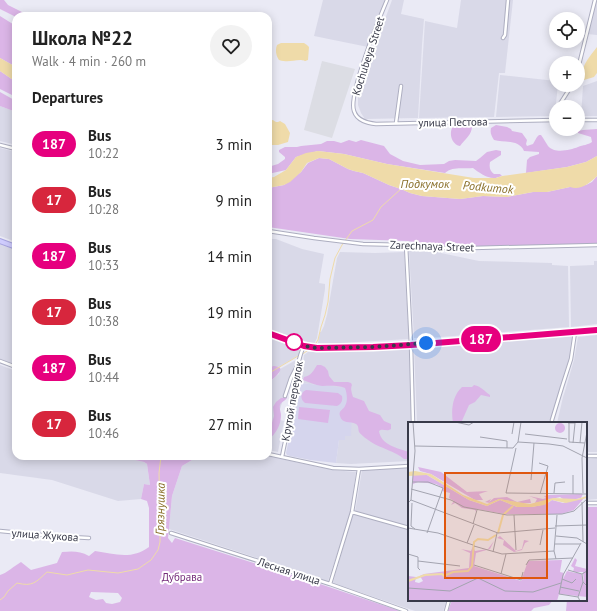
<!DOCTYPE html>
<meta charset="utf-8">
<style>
body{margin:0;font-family:"PT Sans",sans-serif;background:#f2f2f2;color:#222;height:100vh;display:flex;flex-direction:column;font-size:15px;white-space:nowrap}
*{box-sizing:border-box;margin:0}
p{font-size:13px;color:#767676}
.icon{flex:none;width:22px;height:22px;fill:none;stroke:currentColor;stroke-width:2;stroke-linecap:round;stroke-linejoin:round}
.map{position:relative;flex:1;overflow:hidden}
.side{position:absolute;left:12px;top:12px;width:260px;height:448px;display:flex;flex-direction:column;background:#fff;border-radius:12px;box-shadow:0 2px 10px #0003}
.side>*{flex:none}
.badge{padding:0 8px;border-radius:13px;font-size:14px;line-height:26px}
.buttons{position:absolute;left:549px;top:12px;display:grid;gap:8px}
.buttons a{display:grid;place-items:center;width:36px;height:36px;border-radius:50%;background:#fff;box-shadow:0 2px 10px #0003;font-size:20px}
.you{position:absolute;width:20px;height:20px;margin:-10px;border:3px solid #fff;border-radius:50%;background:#1a73e8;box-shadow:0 0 0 6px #1a73e833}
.map>.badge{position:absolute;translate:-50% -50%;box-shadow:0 0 0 2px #fff}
h2{padding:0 20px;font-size:15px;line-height:36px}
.round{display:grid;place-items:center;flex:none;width:42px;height:42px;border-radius:21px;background:#f2f2f2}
.overview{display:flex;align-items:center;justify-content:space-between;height:68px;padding:0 20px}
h1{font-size:19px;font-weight:600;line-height:30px}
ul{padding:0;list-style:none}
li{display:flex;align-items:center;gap:12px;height:56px;padding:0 20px}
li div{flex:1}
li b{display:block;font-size:15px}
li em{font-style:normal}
li .badge{min-width:44px;font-weight:700;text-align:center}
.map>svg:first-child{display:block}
.residential{fill:#d9d9e8}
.industrial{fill:#dcdde4}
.education{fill:#d5d5ed}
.green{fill:#dbb5e7;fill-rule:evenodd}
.water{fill:#efdba9}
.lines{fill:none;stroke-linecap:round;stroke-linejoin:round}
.stream{stroke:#efdba9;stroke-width:1}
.street-casing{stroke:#adaec0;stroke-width:4.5}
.secondary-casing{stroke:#a7a4df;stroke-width:6}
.street{stroke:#fff;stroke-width:2.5}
.secondary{stroke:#cfccfd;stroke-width:4}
.line-casing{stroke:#fff;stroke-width:9}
.line{stroke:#e6007e;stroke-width:6}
.walk{stroke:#383a49;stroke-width:4;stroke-dasharray:0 7.2}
.stop-dot{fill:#fff;stroke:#e6007e;stroke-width:2}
.labels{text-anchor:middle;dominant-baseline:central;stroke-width:4;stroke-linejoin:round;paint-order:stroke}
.street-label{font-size:11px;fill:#383a49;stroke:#fff}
.park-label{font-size:11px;fill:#742c7a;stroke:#fff}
.water-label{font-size:12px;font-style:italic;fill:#8a702a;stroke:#fff}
.inset-river{fill:none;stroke:#efdba9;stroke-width:2}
.inset-road{fill:none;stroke:#a3a4b0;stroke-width:1}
.view{fill:#df570f;fill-opacity:0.15;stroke:#df570f;stroke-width:2}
.inset-edge{fill:none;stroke:#383a49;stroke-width:2}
</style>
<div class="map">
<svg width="597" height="611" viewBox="0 0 597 611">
<rect width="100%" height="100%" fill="#eaeaf5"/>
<path class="residential" d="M323,0H385L368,47L314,36Z
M392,0H404L401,14L424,19L422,45L418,118L365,119L361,113L358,105V96L369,63Z
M461,0H513L505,73H499L494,117L419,118L425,21L457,28Z
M594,0H597V35L587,34Z
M500,75L556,81V85H558L555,112L552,116L496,117Z
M597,81V116H581L583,86Z
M0,106L16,112V145L0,141Z
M0,148L16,152V242L0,236Z
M268,239H276L302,249L324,254L319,283L325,284V289L317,338L314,344L268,329Z
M0,243L16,249V365L0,359Z
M409,251H441V253L479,261L552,263V265L568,266L569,327L441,337L414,338Z
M340,252L375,253L404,252L409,339L341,343H318L320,332H321L324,326L327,315L337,258Z
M594,261H597V324L571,327L570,266L594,265Z
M573,335L572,350L550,423H417L414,349Z
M597,335V452H586V423H557L563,397L565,391L574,360L578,337Z
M268,337L299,349V355L279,367L277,366H273L268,369Z
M409,349L412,423H409V461L351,464L336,463L339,440L345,436H350L348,389L301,383L304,355L308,352Z
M296,360L280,409V420L284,421L278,452L268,450V383L279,374L280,369Z
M0,365L16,371V456H117L144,462L147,464L150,485L144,484L141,499L118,501L52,480L0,473Z
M201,456H267L333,470L356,472L350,515L328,581L169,529L172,496L182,466L192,460Z
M597,458V499L586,500V459Z
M409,468V526L355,512L362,470Z
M353,514L409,529V600H447L443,611H415L333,583Z"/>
<path class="industrial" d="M322,61L355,69L332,138L304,130Z"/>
<path class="education" d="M301,383L348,388L352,415L351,436H345V440H339L336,463L310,460L290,456L287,455L286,453L291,430L295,406L297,404Z"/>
<path class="green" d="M0,0H4L8,5L30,16H16V17L0,9Z
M0,16L16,26V67L0,58Z
M0,71L16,82V97L0,89Z
M0,92L16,101V112L0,106Z
M459,124L472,126C472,135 465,139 460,146C451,144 448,132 454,125Z
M496,125L507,127L511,129L512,131L522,133L527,140L526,144L527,146L533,144L537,137L539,135H541C544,139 546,143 548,146C555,154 570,150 578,147C583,145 588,145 592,142L591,137L578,133V131L583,130L597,129V156L586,162L567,167L526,173L527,160L530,157L539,154V152L524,151C519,139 504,143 494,140C491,135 490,133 491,128Z
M349,140L356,142L361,140L384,146L390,154L403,161L420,165L444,164L449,161L455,160L476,161L480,158L487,152L496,150L501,151V155L490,162C489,168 490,171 494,174H500L502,176C501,176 496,178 495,178C488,179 478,172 473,168C463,169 452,166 445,173L387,164L344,154L318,151L296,157L286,170L268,174V167L278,164L285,159V157L279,152V150L285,147H297L301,146L321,144L327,141H334L341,143Z
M319,158L329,159L348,169L354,171L363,173L389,185L401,189L410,193L422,196L460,199L483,196L507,197L533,192H547L570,187L586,185L592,182L597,176V244L470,247L437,246L408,241L350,239L268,227V188L284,185L301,172L308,163Z
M317,365H321L325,367L328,371L329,376L334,382H348L351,383L352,385C350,389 352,393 353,397L364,401L369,411L380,415L384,421L391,424V429L389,430C385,431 382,428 379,431C381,445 397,448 409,452V459H404C395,451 382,449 371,442C368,440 361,435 359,432C358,429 359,426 356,424C350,421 342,424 340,416C338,411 343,410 345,406C348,402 347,393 345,388C337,385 330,386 322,386C315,385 309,382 303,380L304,377C312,375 313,371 317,365Z
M273,366C290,366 273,379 268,383V369Z
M474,385C482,387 484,391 490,395V397L481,395L475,402L469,405L461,423H453C451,411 452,396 462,387H472Z
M306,390L338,393L342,396C343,401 341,404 337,406L305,403C300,399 300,393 306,390Z
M287,397V398C285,401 281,402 280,405C279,408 281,412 281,415C281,425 276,434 268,440V431L271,426L274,416L273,407L276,402L281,398Z
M299,407L330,410L328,423L298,419Z
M117,456H201L192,460L182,466L172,496L169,529L168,538L172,543L175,538L323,585L400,611H0V575C7,573 14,566 21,562L31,570L57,563L62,552C73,551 80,551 89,556L95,551C114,554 132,560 149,547V508L147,501L141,499L144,484L150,485L147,464L144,462ZM91,592L118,593L122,598L120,602L112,604L106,603L103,599L96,600L89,597Z
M586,507H597V611H566L567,600H586Z
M452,600H553L549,605L534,608L531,611H448Z"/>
<path class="water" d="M281,43H304L307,45L309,47L308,60C302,62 308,61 301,60C292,60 289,63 279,60C276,56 275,50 277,45Z
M597,47V73L594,77L584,80L582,79C580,67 590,56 597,47Z
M0,58L16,67V82L0,71Z
M273,120C275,122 278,123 280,121L285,124L290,133L288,142L278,145H268V121Z
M318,151L344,154L387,164L474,178H496L502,176L567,167L586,162L597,156V176C590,183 580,191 570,187L547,192H533L507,197L483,196L460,199L422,196L410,193L401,189L389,185L363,173L354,171L348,169L329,159L319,158L307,163L301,172L290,182L284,185L268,188V178L274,177L286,170L296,157L306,153Z"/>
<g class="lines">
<path class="stream" d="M314,346L318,340L321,327L325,315L328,302L330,279L335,258L342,245L352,231L373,220L381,207L402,188
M301,355L310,349
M268,374L271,372L298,356
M0,600L4,597L8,591L17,583C33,587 36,582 47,572L67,575L88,570L118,573L138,569L151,560L158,550L160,542V517L159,473L161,456"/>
<defs>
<path id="street" d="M387,0C379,19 348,95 354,111C357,121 368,123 376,124L556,120
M503,38L505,35L508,0
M578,69L595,0
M558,107L572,85
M578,120H597
M396,123L401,86
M0,145L16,149
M268,231L314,238L363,244L406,245L436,248H473L597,245
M406,245L411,345L413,423
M0,361L16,367
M285,396L291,378L298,364
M552,420L562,387L571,359L575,332
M268,454L333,468L359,469L409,466
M586,456H597
M282,457C286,436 291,416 294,395C296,380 297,359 304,346
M586,503H597
M352,512L409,528
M0,531L53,536L89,538
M171,533L330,584L406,611
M330,584L352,512L359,469
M446,611L449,600"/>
<path id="secondary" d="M0,241L16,247
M268,333C286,339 304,349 323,348C415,347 506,334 597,330"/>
</defs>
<use href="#street" class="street-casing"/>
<use href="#secondary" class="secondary-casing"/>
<use href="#street" class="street"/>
<use href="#secondary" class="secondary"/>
</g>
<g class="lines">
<defs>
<path id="line" d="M268,333L304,346L317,348L373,347L411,345L597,330"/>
</defs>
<use href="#line" class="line-casing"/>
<use href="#line" class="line"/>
<path class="walk" d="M294,342L304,346L317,348L373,347L426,343"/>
</g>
<circle class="stop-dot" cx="294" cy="342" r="8"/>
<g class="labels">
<g class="street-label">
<text transform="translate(368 56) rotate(-72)">Kochubeya Street</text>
<text transform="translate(453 122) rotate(-1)">улица Пестова</text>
<text transform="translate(432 246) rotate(2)">Zarechnaya Street</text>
<text transform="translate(292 401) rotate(-80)">Крутой переулок</text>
<text transform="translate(45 535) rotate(4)">улица Жукова</text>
<text transform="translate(289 571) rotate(18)">Лесная улица</text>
</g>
<g class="park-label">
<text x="182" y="577">Дубрава</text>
</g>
<g class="water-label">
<text x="425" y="183">Подкумок</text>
<text transform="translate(488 187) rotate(5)">Podkumok</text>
<text transform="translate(160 509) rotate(-89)">Грязнушка</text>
</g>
</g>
<g transform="translate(408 422)">
<rect width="179" height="179" fill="#eaeaf5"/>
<path d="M147 6a5 5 0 1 1 10 0a5 5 0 1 1-10 0ZM10,45L33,50L59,70L80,69L71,72L75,78H67L23,52L12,49ZM5,52L19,53L61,78L79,84L92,78L109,85H124L138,82L144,78L155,81L176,76L166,88L153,92H97L68,87V90L67,88L54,86L47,81L43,83L46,79L41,76L42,71L34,69L35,66L28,62L10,60L5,62L4,66ZM175,72L173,76L158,79L152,75L127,81L129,77L121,74L135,77L138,76L136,74L141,73ZM99,75L109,80L122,77L123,81H113L91,77L82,81L77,80L83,77L81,80L86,76ZM92,114L108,129L114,127L116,118L121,119L117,121L114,128L106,130L95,123L96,118L89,116ZM86,119L82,127L68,131L66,144L113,159L120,139L154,138L152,150L156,151L155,157L159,149L168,151H173L176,161L175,150H165L166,146L163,144L167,136L169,138L167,144L179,147V163L176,162L179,164V175L151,172L149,179H0V154L8,155L7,160L11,161L15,159L12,154L16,152L61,146L62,131L53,127L63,129L65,124L67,129L80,127Z" fill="#dbb5e7"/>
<path d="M7,49L23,52L55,73L79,82L91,77L122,82L145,76L169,77L179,74V76L158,81L144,78L136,83L124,85H109L92,78L79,84L61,78L19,53L0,54V50Z" fill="#efdba9"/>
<path class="inset-river" d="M90,111L95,93L105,84M0,159L17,153L34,152L36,154L45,150L60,149L64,144L66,120L70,117L80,118L88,113"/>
<path class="inset-road" d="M47,0L61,3L66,0M75,0H102M161,0V20L177,21M160,1H167L165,21M104,12L106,0M117,12L159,17M72,15L99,19V26M110,20L113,0M172,21L174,0M7,24L105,26L110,20L141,22L155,24L179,36M108,26L98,71L179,72M131,41L140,44L132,72M165,53V72M123,58L126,21M4,60H20L35,66L19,111M3,67L43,78L56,85L99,93L154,92L166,89L179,77M146,71L147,61L157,60M175,71L174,36L179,10M3,78L90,111L147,106M174,80L175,120M0,81L3,78L7,29L5,0M4,81L3,104L7,107M106,93L108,128M65,102L69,88M147,104L179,103M0,106L30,111L65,123M148,114L169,116L179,122M59,121L66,103M147,122H172M132,123L135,108M66,124L94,132L146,129M85,130L89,111M0,132L10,135V146L12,148M148,137L146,129L149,93M10,139L52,144M66,143L113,158L115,150M118,143L121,138L165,136M160,148L174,152L179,149M93,152L98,132M174,152L175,160L179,164M154,157L164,161L168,157M152,165L171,169M0,166L42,169L70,156L97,169L125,170L153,161M170,175L175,160M172,179L170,175L151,172L155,153L173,121"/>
<path class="view" d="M37,51H139V156H37Z"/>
<rect width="179" height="179" class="inset-edge"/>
</g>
</svg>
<div class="buttons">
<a><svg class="icon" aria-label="locate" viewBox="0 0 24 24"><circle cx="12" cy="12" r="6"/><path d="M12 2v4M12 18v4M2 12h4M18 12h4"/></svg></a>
<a>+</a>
<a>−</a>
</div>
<div class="you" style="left:426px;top:343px"></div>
<b class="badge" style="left:481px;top:339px;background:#e6007e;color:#fff">187</b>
<section class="side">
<div class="overview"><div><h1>Школа №22</h1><p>Walk · 4 min · 260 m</p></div><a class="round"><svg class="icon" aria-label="heart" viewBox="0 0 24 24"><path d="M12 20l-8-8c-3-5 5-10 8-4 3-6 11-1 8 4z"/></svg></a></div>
<h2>Departures</h2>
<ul>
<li><span class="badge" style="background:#e6007e;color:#fff">187</span><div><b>Bus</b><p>10:22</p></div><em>3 min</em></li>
<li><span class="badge" style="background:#d7263d;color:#fff">17</span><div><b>Bus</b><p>10:28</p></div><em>9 min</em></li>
<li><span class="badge" style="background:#e6007e;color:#fff">187</span><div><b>Bus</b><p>10:33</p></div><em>14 min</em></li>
<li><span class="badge" style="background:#d7263d;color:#fff">17</span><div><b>Bus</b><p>10:38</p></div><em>19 min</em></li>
<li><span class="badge" style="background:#e6007e;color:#fff">187</span><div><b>Bus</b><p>10:44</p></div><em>25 min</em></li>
<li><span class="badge" style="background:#d7263d;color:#fff">17</span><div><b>Bus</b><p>10:46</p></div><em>27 min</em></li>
</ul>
</section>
</div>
